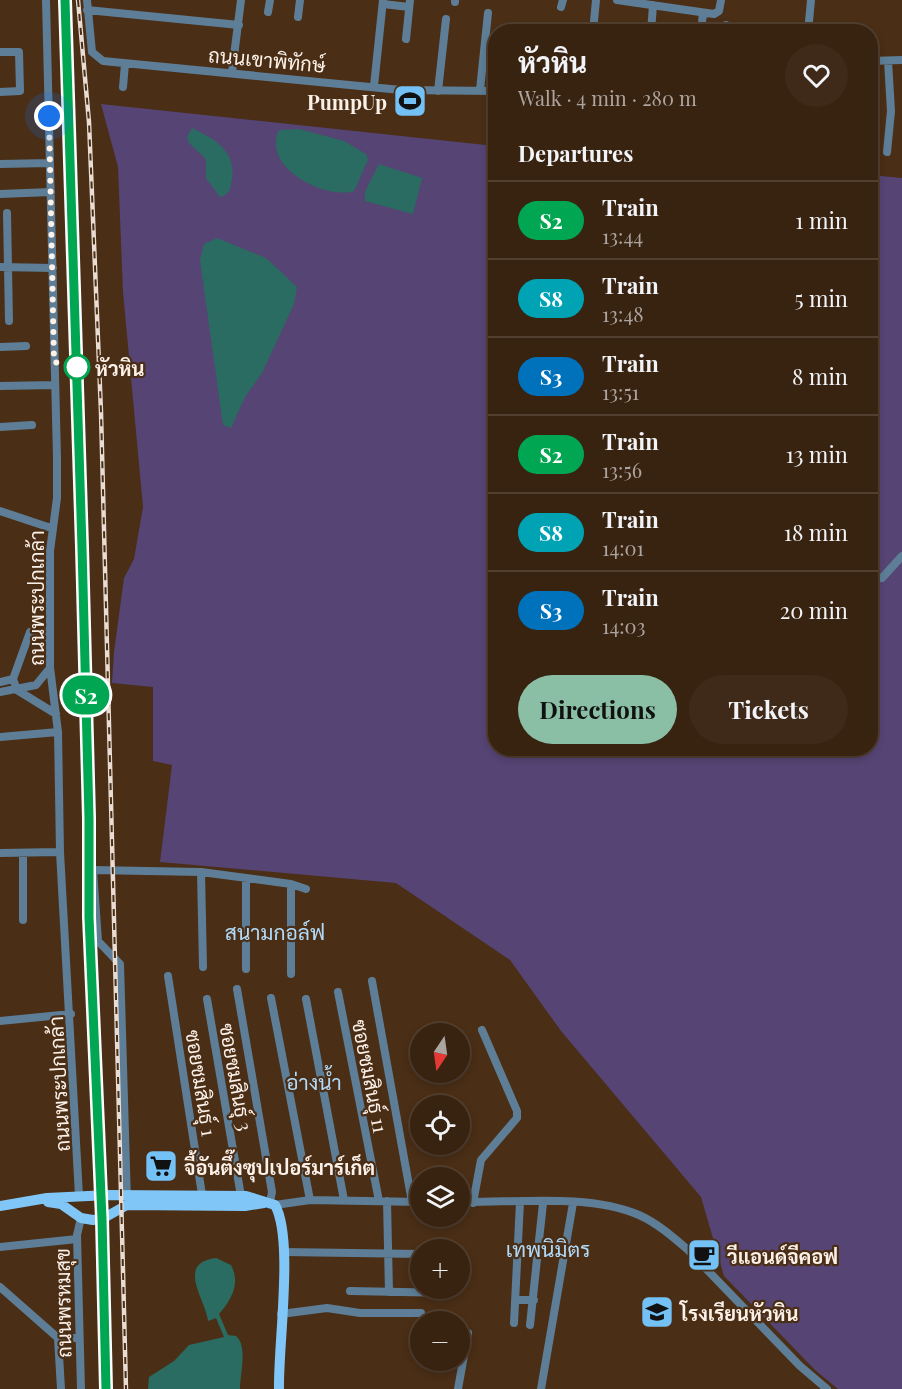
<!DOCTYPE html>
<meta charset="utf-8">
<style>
body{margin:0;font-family:"Playfair Display",Sarabun,serif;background:#3f2a19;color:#f1f3f6;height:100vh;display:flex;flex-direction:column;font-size:22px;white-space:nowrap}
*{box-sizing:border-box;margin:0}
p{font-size:20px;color:#aba49f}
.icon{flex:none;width:33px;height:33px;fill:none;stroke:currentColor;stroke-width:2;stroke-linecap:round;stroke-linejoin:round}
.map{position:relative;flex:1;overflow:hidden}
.sheet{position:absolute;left:488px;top:24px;width:390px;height:732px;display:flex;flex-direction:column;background:#382210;border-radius:24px;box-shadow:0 3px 9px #0003,0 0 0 2px #523f30}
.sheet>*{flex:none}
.badge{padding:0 12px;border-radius:20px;font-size:21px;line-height:39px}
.needle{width:39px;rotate:193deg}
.controls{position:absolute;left:410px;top:1023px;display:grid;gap:12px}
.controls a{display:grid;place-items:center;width:60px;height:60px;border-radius:50%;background:#382210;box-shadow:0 3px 9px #0003,0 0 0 2px #523f30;font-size:30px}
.you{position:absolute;width:30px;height:30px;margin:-15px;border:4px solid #fff;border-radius:50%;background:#1a73e8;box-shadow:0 0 0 9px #1a73e833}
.map>.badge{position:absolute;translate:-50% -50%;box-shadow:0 0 0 3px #fff}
h2{padding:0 30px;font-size:22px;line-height:54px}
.round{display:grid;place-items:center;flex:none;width:63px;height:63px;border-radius:32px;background:#3f2a19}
.summary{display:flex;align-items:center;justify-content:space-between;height:102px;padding:0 30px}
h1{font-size:28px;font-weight:700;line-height:45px}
.button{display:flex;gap:12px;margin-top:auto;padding:12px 30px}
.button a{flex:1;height:69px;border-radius:36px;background:#8abfa5;color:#111;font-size:24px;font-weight:700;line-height:69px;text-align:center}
.button a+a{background:#3f2a19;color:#f1f3f6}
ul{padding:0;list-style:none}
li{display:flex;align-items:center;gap:18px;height:78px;padding:0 30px;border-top:2px solid #523f30}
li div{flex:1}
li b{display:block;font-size:22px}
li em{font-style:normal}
li .badge{min-width:66px;font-weight:700;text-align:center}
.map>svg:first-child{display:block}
.green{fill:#564474}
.water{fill:#2a6c61}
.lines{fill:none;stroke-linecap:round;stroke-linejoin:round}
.minor{stroke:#5d7e96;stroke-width:8}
.major{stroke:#80c6f6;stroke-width:10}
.rail-casing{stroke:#e9ddd3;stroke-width:4.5}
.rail{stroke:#4a2e16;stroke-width:2;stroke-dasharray:7;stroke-linecap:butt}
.line-casing{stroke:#fff;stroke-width:14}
.line{stroke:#00a651;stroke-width:9}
.walk{stroke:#fcf1e9;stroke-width:6;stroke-dasharray:0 10.8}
.stop-dot{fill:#fff;stroke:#00a651;stroke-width:3}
.labels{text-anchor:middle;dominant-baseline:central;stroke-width:4.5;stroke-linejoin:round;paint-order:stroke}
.street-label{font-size:20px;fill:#fcf1e9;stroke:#4a2e16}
.poi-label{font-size:20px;font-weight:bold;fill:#fcf1e9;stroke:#4a2e16;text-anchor:start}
.stop-label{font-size:20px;font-weight:bold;fill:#fcf1e9;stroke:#4a2e16;text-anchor:start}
.neighbourhood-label{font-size:21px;fill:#b1daf8;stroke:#4a2e16}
</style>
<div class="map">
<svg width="902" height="1389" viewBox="0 0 902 1389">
<rect width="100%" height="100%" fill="#4a2e16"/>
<path class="green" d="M101,104L495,146V748H870V175L902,178V1389H838L815,1370L724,1276L701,1197L561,1031L510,960L396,883L160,862L172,765L153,761V687L112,683L114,652L124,578L134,559L143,507L123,292L118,167Z"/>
<path class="water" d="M192,128C218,141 238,152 231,184C230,191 228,195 220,197L206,178V159L189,143L187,137Z
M299,129L344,141L366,154L368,160L354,191C324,200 261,167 279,130Z
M379,164L422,178L413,214L365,201V192Z
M217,238L266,258L297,287L294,304L262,373L245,397L231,428L223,425L200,260L204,244Z
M216,1258L231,1265C241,1284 231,1300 219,1314L228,1335L236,1336C248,1346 240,1373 240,1389H148L149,1377L174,1361L189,1345L224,1337L216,1318L208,1321C206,1300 175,1263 216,1258Z"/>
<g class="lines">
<path class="minor" d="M46,0L57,458V498L50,551V667L58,732L60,852L79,1196
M87,0L92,52L103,61L401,90L495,91
M617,0L714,14L719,11L721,0
M455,2V0
M383,4L409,7
M561,7L563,0
M87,10L239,25
M268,12L270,0
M298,17L300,0
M593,32L596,0
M651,32L653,5
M701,32L703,13
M726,32V25
M808,32L811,0
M406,39L410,0
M0,52H19L20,91L0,92
M870,61L902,60
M232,72L241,0
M374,86L383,0
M123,87L125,64
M480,90L488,13
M438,91L446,19
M887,152L891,111L888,61
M0,164L50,163
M0,194L51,192
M7,213L9,321
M0,267L53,268
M0,347L26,346
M0,386L55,385
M0,427L32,425
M0,511L51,528
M870,579L882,578L902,556
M50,640L41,630L30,632L13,679L17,690L56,714
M0,682L13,679
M0,692L36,685L50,668
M0,737L58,732
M0,853L60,852
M23,853V920
M201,872L203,967
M246,878V969
M291,974V884
M168,976L203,1201
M372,981L412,1202
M237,989L272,1192L270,1202
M338,992L379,1201
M271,998L310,1200
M207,999L241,1196
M306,999L344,1200
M0,1021L71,1014
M127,1201L120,964L98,941L93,870L201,872L291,884L306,889
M387,1201L389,1292
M459,1202C514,1203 588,1193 639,1215C657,1223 673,1237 688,1250L800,1366L827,1389
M473,1203L481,1160L517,1118V1111L482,1030
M275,1205L310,1200L420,1202
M0,1247L77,1239
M284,1252L420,1254
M0,1287L58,1338H79
M350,1291L453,1293
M515,1300H534
M281,1314L327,1308L360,1313H421
M514,1323L520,1202
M530,1325L543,1203
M58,1338L61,1389
M81,1389L77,1235L81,1218
M458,1389L468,1333
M541,1389L573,1203"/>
<path class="major" d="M48,1202L61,1204L81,1218L93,1220L102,1219L127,1205L245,1206L264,1203
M0,1206L47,1198L109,1195L246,1196L275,1205C294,1239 278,1345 279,1389"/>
<defs>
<path id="rail" d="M65,0L80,456L89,818V917L102,1219L106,1389
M78,0L89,122L101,412L126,1389"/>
</defs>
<use href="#rail" class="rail-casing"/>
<use href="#rail" class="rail"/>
</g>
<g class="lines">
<defs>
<path id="line" d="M65,0L82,547L89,818V917L102,1219L106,1389"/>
</defs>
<use href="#line" class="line-casing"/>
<use href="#line" class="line"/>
<path class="walk" d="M49,116L54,362L77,367"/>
</g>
<defs>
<symbol id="stadium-square" viewBox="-11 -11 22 22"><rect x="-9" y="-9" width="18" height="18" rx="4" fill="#73c1f5" stroke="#4a2e16"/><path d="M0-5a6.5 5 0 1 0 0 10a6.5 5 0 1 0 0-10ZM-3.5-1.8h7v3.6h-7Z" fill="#111"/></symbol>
<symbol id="supermarket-square" viewBox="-11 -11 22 22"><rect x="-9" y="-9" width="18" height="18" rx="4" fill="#73c1f5" stroke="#4a2e16"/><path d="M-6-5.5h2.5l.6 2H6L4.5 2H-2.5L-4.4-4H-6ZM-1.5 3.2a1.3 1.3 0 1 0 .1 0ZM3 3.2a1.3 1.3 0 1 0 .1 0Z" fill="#111"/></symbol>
<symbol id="cafe-square" viewBox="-11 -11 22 22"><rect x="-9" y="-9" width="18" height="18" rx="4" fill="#73c1f5" stroke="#4a2e16"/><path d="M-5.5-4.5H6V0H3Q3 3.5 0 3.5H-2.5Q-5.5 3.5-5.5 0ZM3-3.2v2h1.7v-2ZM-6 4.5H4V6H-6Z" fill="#111"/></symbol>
<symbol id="school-square" viewBox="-11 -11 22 22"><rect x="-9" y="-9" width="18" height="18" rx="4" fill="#73c1f5" stroke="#4a2e16"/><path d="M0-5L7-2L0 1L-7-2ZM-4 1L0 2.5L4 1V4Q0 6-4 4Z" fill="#111"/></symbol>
</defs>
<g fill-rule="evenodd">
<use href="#stadium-square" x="391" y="82" width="38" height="38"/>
<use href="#supermarket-square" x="142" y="1147" width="38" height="38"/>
<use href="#cafe-square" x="685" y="1236" width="38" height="38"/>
<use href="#school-square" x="638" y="1293" width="38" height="38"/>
</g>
<circle class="stop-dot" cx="77" cy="367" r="12"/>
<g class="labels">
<g class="street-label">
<text transform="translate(267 59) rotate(5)">ถนนเขาพิทักษ์</text>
<text transform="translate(35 598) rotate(-90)">ถนนพระปกเกล้า</text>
<text transform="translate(371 1076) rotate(79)">ซอยชมสินธุ์ 11</text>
<text transform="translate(237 1077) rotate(80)">ซอยชมสินธุ์ 3</text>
<text transform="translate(202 1083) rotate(81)">ซอยชมสินธุ์ 1</text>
<text transform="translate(58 1084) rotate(-93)">ถนนพระปกเกล้า</text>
<text transform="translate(62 1303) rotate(-91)">ถนนพรหมสุข</text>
</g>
<g class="poi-label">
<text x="387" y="101" text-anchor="end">PumpUp</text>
<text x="184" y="1166">จี้อันตึ๊งซุปเปอร์มาร์เก็ต</text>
<text x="727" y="1255">วีแอนด์จีคอฟ</text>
<text x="680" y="1312">โรงเรียนหัวหิน</text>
</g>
<g class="stop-label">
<text x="95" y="367">หัวหิน</text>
</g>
<g class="neighbourhood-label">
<text x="275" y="931">สนามกอล์ฟ</text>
<text x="314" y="1081">อ่างน้ำ</text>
<text x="548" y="1248">เทพนิมิตร</text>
</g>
</g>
</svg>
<div class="controls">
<a><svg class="needle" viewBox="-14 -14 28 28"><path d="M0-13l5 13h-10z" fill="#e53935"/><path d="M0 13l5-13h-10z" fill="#aba49f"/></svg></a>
<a><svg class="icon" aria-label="locate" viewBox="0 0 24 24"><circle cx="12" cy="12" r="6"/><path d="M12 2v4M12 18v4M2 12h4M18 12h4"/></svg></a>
<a><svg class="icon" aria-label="layers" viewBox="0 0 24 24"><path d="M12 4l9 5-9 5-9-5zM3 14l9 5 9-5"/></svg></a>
<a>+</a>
<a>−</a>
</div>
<div class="you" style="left:49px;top:116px"></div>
<b class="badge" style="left:86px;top:695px;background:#00a651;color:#fff">S2</b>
<section class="sheet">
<div class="summary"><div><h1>หัวหิน</h1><p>Walk · 4 min · 280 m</p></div><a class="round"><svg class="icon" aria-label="heart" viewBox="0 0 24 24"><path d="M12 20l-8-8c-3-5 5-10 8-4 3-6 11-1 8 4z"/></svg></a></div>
<h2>Departures</h2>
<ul>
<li><span class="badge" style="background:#00a651;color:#fff">S2</span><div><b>Train</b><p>13:44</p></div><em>1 min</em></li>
<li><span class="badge" style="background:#00a3b4;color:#fff">S8</span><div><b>Train</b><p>13:48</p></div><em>5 min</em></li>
<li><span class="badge" style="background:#0072bc;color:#fff">S3</span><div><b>Train</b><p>13:51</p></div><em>8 min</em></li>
<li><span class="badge" style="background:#00a651;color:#fff">S2</span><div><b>Train</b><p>13:56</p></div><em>13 min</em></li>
<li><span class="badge" style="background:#00a3b4;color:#fff">S8</span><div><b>Train</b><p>14:01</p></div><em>18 min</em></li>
<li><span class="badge" style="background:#0072bc;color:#fff">S3</span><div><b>Train</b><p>14:03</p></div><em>20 min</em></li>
</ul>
<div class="button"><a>Directions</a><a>Tickets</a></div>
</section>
</div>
